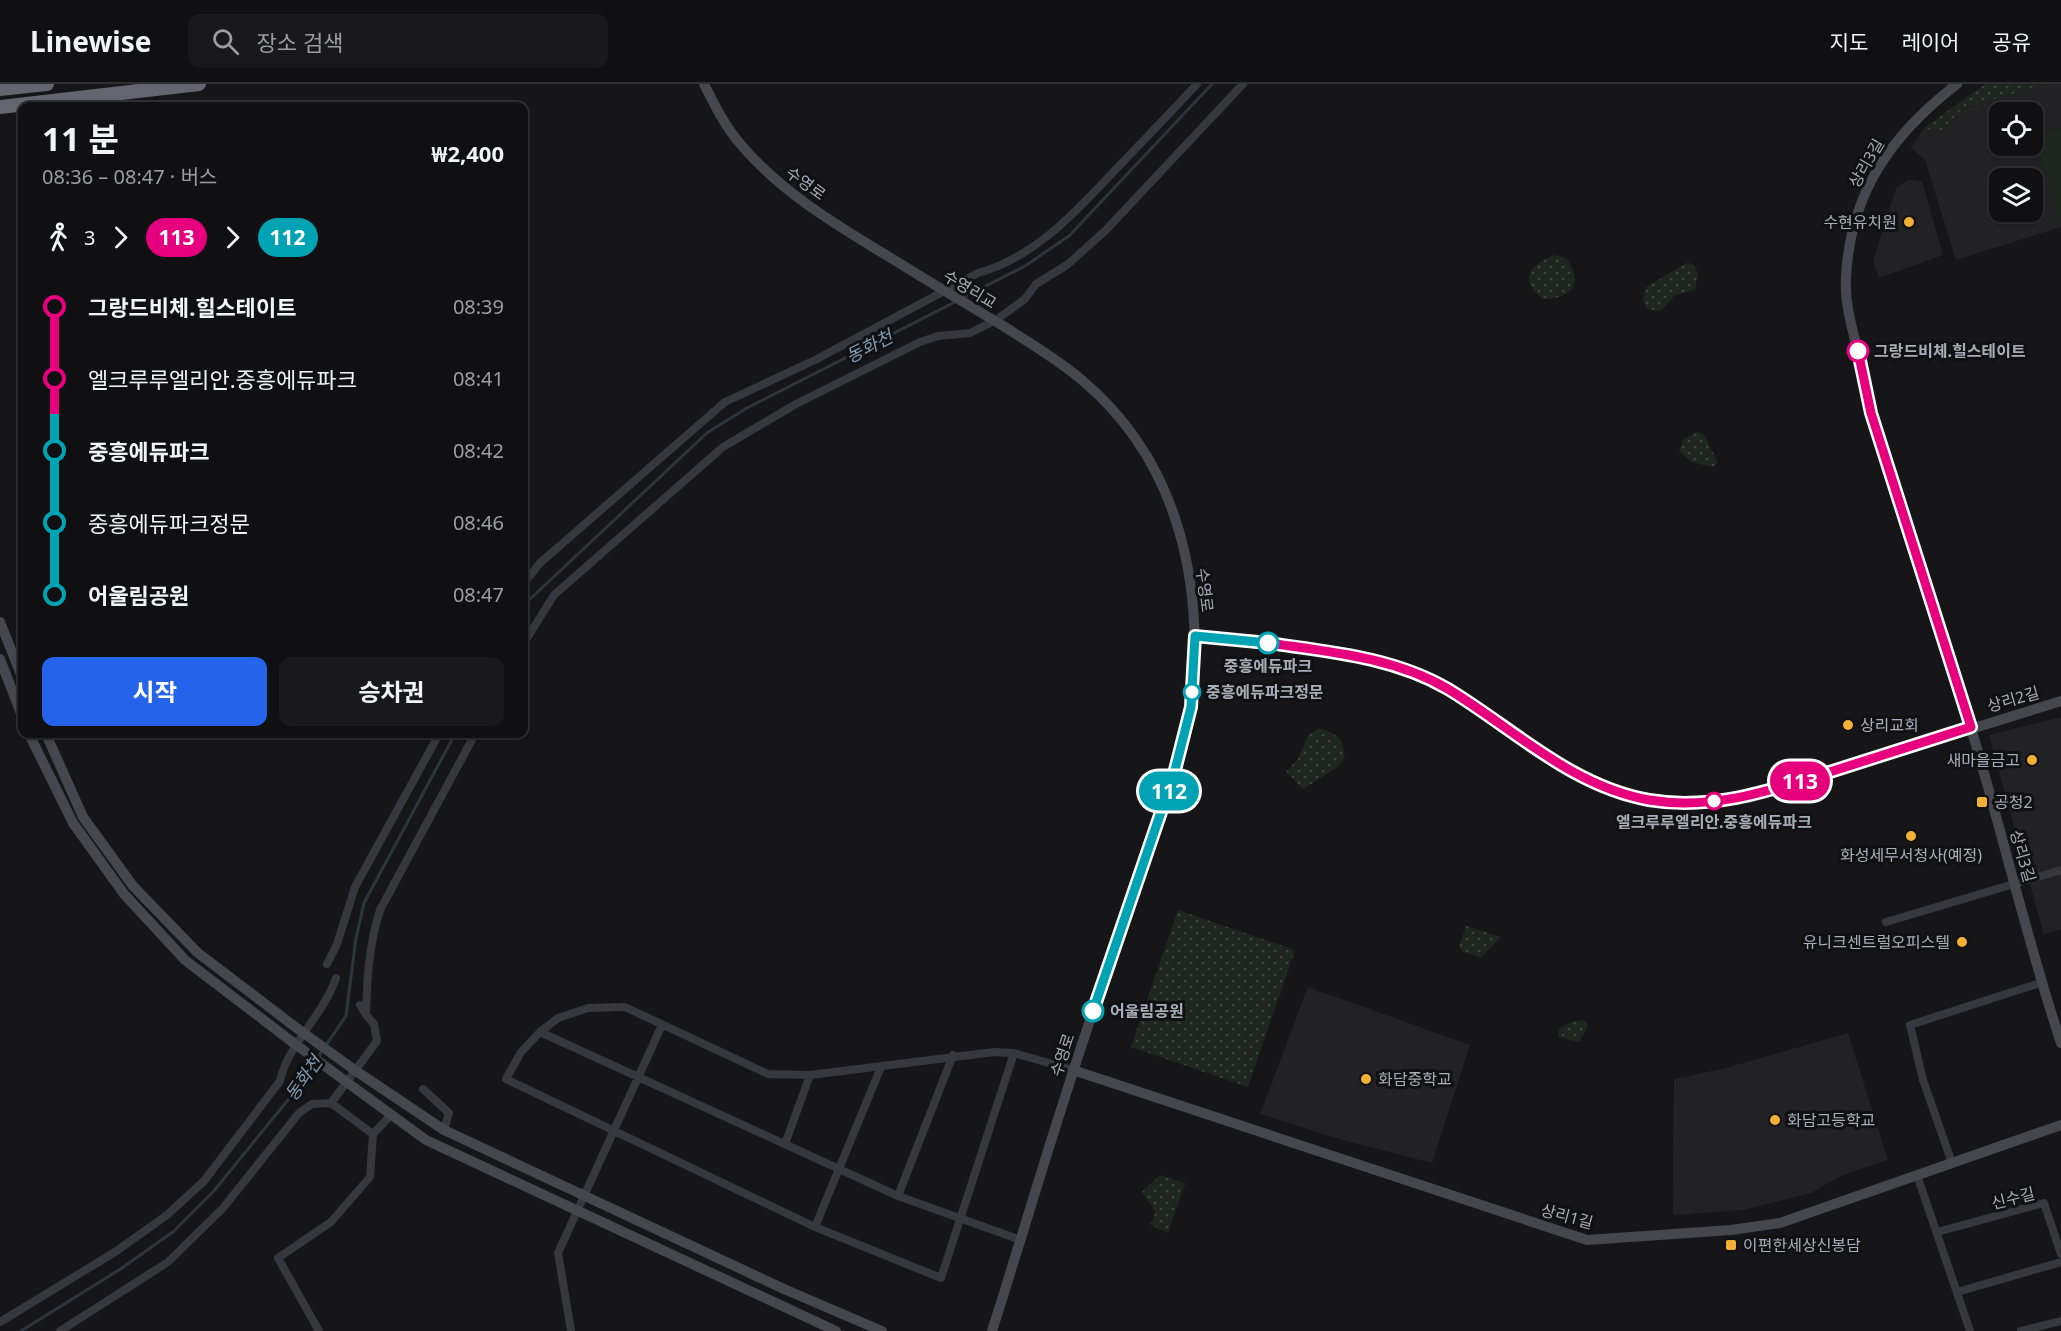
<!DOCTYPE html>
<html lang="ko">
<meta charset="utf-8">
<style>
body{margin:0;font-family:"Noto Sans","Noto Sans KR",sans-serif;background:#19191b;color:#f1f3f6;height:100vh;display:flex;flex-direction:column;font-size:22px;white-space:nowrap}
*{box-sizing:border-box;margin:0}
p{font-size:20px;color:#9c9d9f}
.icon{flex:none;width:33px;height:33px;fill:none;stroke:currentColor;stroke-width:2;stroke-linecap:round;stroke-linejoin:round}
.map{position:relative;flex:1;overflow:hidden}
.drawer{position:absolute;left:18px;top:18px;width:510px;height:636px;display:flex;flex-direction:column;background:#101012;border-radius:12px;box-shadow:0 2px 4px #0004,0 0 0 2px #303032}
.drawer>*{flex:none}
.badge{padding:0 12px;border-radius:20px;font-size:21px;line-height:39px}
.buttons{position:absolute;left:1989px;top:18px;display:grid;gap:12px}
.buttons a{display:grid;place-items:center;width:54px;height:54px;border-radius:12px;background:#101012;box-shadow:0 2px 4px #0004,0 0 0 2px #303032;font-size:30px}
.map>.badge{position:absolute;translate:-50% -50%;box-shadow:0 0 0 3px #fff}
.legs{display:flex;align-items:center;gap:9px;height:66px;padding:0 24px;font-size:20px}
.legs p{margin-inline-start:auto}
.overview{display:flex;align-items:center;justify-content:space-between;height:102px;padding:0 24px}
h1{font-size:33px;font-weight:700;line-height:45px}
.action{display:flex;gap:12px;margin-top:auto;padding:12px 24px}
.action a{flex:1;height:69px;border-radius:12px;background:#2563eb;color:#fff;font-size:24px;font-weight:700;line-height:69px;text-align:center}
.action a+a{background:#19191b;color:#f1f3f6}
ul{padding:0 24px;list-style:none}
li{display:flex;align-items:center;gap:21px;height:72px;font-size:22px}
li i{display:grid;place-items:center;width:9px;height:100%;margin:0 8px;background:currentColor}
li i::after{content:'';width:15px;height:15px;margin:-8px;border:4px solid;border-radius:50%;background:#101012}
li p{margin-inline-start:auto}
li:first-child i{background:linear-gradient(#0000 50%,currentColor 0)}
li:last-child i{background:linear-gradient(currentColor 50%,#0000 0)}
header{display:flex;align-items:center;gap:36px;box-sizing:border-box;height:84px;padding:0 30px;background:#101012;border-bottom:2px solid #303032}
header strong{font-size:28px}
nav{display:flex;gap:33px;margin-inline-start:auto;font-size:21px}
.search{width:420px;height:54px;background:#19191b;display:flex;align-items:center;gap:15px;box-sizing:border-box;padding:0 21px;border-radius:12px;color:#9c9d9f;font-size:22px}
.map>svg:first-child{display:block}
.built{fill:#222225;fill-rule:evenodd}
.park{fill:url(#park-dots)}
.pitch{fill:#1e261f}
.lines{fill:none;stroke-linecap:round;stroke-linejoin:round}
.stream{stroke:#2c353c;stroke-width:3}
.street{stroke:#37383d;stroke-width:8}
.secondary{stroke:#45474d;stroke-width:10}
.highway{stroke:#63666e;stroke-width:14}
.secondary-bridge{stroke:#45474d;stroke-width:10}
.line-1-casing{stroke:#fff;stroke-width:14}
.line-2-casing{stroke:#fff;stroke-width:14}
.line-1{stroke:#e6007e;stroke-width:9}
.line-2{stroke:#00a3b4;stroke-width:9}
.poi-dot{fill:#f2b134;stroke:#111113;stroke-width:2}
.stop-1-dot{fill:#fff;stroke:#e6007e;stroke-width:3}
.stop-2-dot{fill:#fff;stroke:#00a3b4;stroke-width:3}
.labels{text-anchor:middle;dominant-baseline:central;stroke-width:6;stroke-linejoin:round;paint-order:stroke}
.street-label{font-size:16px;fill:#a8adb8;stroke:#111113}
.poi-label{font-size:16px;fill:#a8adb8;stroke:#111113;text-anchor:start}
.stop-label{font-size:16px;font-weight:bold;fill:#a8adb8;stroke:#111113;text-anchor:start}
.water-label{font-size:18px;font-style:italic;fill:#7f9bb3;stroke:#111113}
</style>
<header>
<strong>Linewise</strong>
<div class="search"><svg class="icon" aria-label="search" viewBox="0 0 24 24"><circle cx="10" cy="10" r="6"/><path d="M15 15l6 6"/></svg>장소 검색</div>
<nav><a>지도</a><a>레이어</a><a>공유</a></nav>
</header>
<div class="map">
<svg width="2061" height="1247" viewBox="0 0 2061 1247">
<defs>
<pattern id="park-dots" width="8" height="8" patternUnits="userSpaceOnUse" patternTransform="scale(1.5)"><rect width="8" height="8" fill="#1e261f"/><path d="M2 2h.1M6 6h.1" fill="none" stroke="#3c433d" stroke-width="1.8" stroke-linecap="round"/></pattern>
</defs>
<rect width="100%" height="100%" fill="#161618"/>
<path class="built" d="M2046,0H2061V143L1956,176L1925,76L1911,64L1924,44L1940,48L1962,25ZM2000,28H2032V62H2000ZM2000,94H2032V128H2000Z
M1908,96L1922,97L1943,171L1879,194L1873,177L1896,104Z
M2061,633V845L2044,851L1989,651Z
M1308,903L1470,961L1432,1079L1339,1055L1260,1030Z
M1848,949L1888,1076L1843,1091L1811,1109L1743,1126L1673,1131L1674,995L1726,984Z"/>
<path class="park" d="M1985,0H2046L1962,25L1940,48L1924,44Z
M1554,171L1566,174C1583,197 1574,215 1544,215C1533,210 1523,194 1533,184C1538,178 1547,175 1554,171Z
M1686,179L1693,180L1698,190L1695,206L1675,211L1661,227L1647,225L1643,216L1645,204Z
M1697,348L1704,350L1718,379L1713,383L1692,378L1679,367L1683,356Z
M1319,645C1336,647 1346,658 1344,675L1338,683L1303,705L1286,688L1298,675L1309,650Z
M1178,826L1295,866L1248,1003L1131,963Z
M1466,842L1501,853L1481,874L1463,868L1459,863Z
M1584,936L1588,942L1579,958L1558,953L1559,945L1573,937Z
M1160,1091L1185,1099L1168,1149L1149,1140L1154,1135L1155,1127L1142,1108Z"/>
<path class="pitch" d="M2061,44V139H2059L2034,52Z"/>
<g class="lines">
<path class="stream" d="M964,213L1025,182L1069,152L1212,0
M524,525L528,517L708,348L747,324L955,218
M21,1247L122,1184L174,1147L213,1108L292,1011L346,932L356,854L364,819L455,650"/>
<path class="street" d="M524,499L540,479L725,318L815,276L978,189C1037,173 1078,125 1118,83C1145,55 1171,28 1197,0
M524,559L554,511L723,363L796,320L920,258L938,252L970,249L996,236L1025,215L1036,200L1067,181L1105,147L1243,0
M1886,838L2061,786
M327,880L337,860L355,803L439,650
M360,921L366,931C367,894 369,861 380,826L475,650
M540,948L898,1112L1021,1156
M1014,969L941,1194L815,1143L506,995L521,968L540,948L558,934L588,924L625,923L768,990L810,991L994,968L1014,969L1073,986
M423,1005L449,1029L444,1046
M331,1019L373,1050
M785,1060L810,991
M1952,1079L1923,996L1910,941L2043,898
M1917,1091L1970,1247
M898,1112L953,971
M815,1143L881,983
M1937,1148L2044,1119L2061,1170
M1957,1208L2061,1178
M0,1238L115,1168L167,1131L204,1097L280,997C288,960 323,932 336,894
M60,1247L168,1178L223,1124L299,1029L312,1020L331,1019L377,957L374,940L366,931
M319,1247L278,1174L331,1138L370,1093L373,1050L391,1031
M571,1247L558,1169L662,941
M2021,1247L2061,1237"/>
<path class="secondary" d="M704,0C715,22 726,44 742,62C790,118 858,153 920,192
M1957,0C1891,51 1850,109 1846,194C1844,224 1856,256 1862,285C1889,406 1933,523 1970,641C2002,746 2026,854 2061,959
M0,538L22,593
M1195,552C1258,558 1353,562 1410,587C1493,624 1557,699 1649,716C1682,722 1716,717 1749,714L2061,617
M0,575L22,632
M29,650L73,739L124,810L185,876L291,957
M46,650L83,733L133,802L198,869L298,945
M1073,986L1587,1156L1731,1146L1780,1139L2061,1041
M356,987L444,1046L784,1205L882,1247
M348,999L426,1056L836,1247
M992,1247C1028,1134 1061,1019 1100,907C1119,853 1138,798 1156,744C1170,705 1187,662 1191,621C1205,501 1179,378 1083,297C1059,276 1031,260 1005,243"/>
<path class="highway" d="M0,5L47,0
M0,23L199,0"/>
<path class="secondary-bridge" d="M920,192L1005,243
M298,945L356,987
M291,957L348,999"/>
</g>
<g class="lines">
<defs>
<path id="line-1" d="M1268,559C1330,568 1393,573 1448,605C1514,645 1571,702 1649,716C1715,727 1775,705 1836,686C1881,672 1926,657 1971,643L1871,329L1858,267"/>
<path id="line-2" d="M1093,927L1174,690L1191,623L1195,552L1268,559"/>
</defs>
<use href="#line-1" class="line-1-casing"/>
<use href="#line-2" class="line-2-casing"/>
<use href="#line-1" class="line-1"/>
<use href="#line-2" class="line-2"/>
</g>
<g class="poi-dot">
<circle cx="1909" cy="138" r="6"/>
<circle cx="1848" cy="641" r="6"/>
<circle cx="2032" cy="676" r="6"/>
<rect x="1976" y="712" width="12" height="12" rx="3"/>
<circle cx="1911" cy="752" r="6"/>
<circle cx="1962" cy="858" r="6"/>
<circle cx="1366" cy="995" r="6"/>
<circle cx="1775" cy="1036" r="6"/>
<rect x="1725" y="1155" width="12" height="12" rx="3"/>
</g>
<g class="stop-1-dot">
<circle cx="1858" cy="267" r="10"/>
<circle cx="1714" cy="717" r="8"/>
</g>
<g class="stop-2-dot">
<circle cx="1268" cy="559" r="10"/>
<circle cx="1192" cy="608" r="8"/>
<circle cx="1093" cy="927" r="10"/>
</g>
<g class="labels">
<g class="street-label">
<text transform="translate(1866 79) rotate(-60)">상리3길</text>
<text transform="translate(806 99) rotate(36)">수영로</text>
<text transform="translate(970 205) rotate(31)">수영리교</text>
<text transform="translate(1205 506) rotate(83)">수영로</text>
<text transform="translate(2013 615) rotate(-16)">상리2길</text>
<text transform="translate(2023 772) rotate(74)">상리3길</text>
<text transform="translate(1062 971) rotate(-72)">수영로</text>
<text transform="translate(2013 1114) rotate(-14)">신수길</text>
<text transform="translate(1567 1132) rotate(15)">상리1길</text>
</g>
<g class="poi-label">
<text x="1897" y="138" text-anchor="end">수현유치원</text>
<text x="1860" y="641">상리교회</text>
<text x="2020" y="676" text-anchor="end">새마을금고</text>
<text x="1994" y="718">공청2</text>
<text x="1911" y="771" text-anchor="middle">화성세무서청사(예정)</text>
<text x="1950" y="858" text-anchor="end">유니크센트럴오피스텔</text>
<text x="1378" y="995">화담중학교</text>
<text x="1787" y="1036">화담고등학교</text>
<text x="1743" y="1161">이편한세상신봉담</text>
</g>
<g class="stop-label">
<text x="1874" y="267">그랑드비체.힐스테이트</text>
<text x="1268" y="582" text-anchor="middle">중흥에듀파크</text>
<text x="1206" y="608">중흥에듀파크정문</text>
<text x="1714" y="738" text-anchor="middle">엘크루루엘리안.중흥에듀파크</text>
<text x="1110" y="927">어울림공원</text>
</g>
<g class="water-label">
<text transform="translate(869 262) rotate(-27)">동화천</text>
<text transform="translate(303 994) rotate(-55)">동화천</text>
</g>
</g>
</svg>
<div class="buttons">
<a><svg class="icon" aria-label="locate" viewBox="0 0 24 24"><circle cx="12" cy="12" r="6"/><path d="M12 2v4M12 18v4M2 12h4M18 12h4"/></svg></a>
<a><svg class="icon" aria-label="layers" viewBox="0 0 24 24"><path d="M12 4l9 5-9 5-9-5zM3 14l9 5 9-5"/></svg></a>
</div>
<b class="badge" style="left:1800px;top:697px;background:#e6007e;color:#fff">113</b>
<b class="badge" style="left:1169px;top:707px;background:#00a3b4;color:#fff">112</b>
<section class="drawer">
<div class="overview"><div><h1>11 분</h1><p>08:36 – 08:47 · 버스</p></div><b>₩2,400</b></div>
<div class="legs"><svg class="icon" aria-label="walk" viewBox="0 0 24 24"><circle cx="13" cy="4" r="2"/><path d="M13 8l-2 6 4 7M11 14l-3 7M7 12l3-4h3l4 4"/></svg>3<svg class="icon" aria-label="forward" viewBox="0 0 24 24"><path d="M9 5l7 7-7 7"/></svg><b class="badge" style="background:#e6007e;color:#fff">113</b><svg class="icon" aria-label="forward" viewBox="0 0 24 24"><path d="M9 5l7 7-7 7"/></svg><b class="badge" style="background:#00a3b4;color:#fff">112</b></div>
<ul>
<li><i style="color:#e6007e"></i><b>그랑드비체.힐스테이트</b><p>08:39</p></li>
<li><i style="color:#e6007e"></i><span>엘크루루엘리안.중흥에듀파크</span><p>08:41</p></li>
<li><i style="color:#00a3b4"></i><b>중흥에듀파크</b><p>08:42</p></li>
<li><i style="color:#00a3b4"></i><span>중흥에듀파크정문</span><p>08:46</p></li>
<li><i style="color:#00a3b4"></i><b>어울림공원</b><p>08:47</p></li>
</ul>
<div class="action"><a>시작</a><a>승차권</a></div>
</section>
</div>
